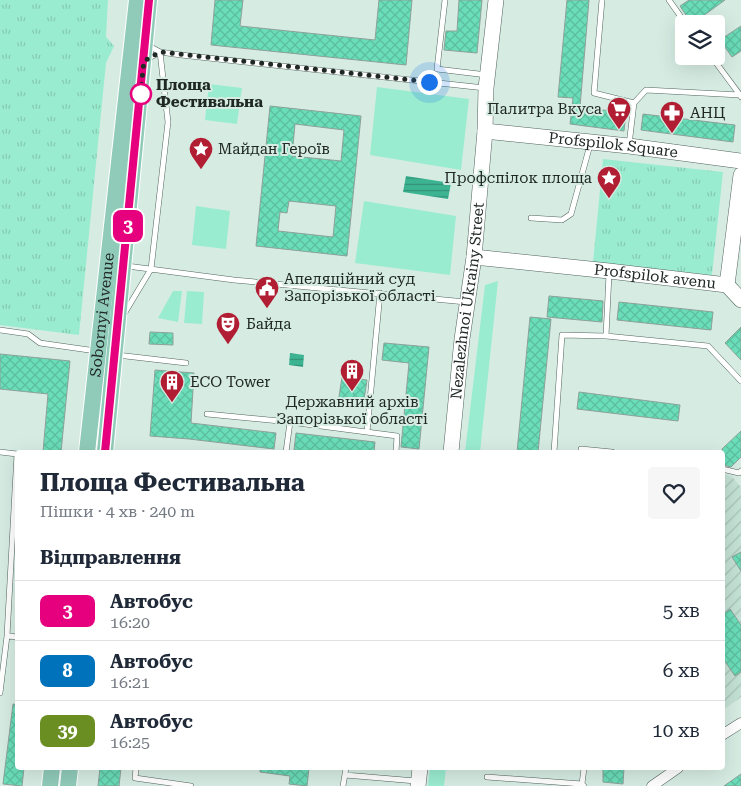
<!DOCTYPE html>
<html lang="uk">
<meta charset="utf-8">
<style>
body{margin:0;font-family:"Roboto Serif",serif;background:#f6f6f7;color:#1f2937;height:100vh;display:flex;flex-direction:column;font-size:19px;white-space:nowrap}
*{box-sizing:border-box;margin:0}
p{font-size:16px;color:#747a83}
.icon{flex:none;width:28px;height:28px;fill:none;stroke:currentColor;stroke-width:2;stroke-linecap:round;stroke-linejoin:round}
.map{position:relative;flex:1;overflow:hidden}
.details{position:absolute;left:15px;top:450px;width:710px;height:320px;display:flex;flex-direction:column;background:#fff;border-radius:5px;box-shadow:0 5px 20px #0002}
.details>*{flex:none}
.badge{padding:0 10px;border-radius:8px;font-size:18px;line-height:32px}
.controls{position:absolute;left:675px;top:15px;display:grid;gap:10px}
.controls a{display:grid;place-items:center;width:50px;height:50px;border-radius:5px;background:#fff;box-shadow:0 5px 20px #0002;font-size:25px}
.you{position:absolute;width:25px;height:25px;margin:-12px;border:4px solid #fff;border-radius:50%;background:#1a73e8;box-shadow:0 0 0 8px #1a73e833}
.map>.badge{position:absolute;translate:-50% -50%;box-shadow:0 0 0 2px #fff}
h2{padding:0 25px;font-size:19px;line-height:45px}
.round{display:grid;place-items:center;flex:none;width:52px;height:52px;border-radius:5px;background:#f6f6f7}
.headline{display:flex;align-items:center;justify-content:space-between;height:85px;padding:0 25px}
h1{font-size:24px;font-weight:700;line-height:38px}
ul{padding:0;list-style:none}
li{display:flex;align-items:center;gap:15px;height:60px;padding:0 25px;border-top:1px solid #e0e1e3}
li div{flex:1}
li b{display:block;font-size:19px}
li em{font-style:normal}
li .badge{min-width:55px;font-weight:700;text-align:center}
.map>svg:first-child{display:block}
.industrial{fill:url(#industrial-furrows)}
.green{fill:#9aecd0}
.park{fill:url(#park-tufts)}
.water{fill:url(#water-rules)}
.building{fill:url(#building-cross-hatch);stroke:#8da199;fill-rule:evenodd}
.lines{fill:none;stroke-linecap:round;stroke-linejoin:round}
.lane-casing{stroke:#52645d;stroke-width:6}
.street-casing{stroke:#52645d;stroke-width:11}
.secondary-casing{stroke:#52645d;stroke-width:16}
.primary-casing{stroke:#fff;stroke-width:18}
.lane{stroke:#fff;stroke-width:5}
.street{stroke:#fff;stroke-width:10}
.secondary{stroke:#fff;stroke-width:15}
.primary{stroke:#90cbb9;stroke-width:16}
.line-casing{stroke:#fff;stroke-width:11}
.line{stroke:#e6007e;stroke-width:8}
.walk{stroke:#202825;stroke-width:5;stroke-dasharray:0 9}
.stop-dot{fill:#fff;stroke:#e6007e;stroke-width:2.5}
.labels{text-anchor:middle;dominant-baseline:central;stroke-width:4;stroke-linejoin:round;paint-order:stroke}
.stop-label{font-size:15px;font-weight:bold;fill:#202825;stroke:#d6ece3;text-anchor:start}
.poi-label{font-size:15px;fill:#202825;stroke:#d6ece3;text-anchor:start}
.street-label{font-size:15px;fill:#202825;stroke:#d6ece3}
</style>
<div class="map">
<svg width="741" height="786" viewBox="0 0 741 786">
<defs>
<pattern id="industrial-furrows" width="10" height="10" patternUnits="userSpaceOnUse" patternTransform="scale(1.25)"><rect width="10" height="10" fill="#c4e1d5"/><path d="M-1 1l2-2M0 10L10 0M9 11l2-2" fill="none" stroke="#a8c1b7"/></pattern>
<pattern id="park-tufts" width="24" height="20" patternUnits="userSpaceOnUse" patternTransform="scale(1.25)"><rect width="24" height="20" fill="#9aecd0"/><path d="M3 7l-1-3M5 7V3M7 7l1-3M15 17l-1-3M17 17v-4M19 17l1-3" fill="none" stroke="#84cab2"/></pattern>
<pattern id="water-rules" width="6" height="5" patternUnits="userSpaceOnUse" patternTransform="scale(1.25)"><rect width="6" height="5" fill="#3cb492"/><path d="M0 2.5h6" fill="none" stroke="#329277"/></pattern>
<pattern id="building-cross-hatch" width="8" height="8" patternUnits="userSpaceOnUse" patternTransform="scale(1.25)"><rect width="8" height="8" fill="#6addb9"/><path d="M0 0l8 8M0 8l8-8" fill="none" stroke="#5cbe9f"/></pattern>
</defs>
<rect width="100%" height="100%" fill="#d6ece3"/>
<path class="industrial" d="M723,474L732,477L741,487V697L723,710Z"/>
<path class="green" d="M209,84L242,88L237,124L205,120Z
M377,87L469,99L461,170L370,155Z
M364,201L456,216L450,275L355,263Z
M196,206L230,211L226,249L192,245Z
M498,281L480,452H465L485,285Z
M173,291H182L178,322L158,318Z
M187,291L204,292L202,324L184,323Z
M430,768H446L444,786H428Z"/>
<path class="park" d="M0,0H108L106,37L114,46L106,63L79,335L0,325Z
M603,159L723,172L712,275L593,262Z"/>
<path class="water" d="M406,176L451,183L448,199L403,192Z
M290,353L304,355L303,367L289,365Z"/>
<path class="building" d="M215,0H243L240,26L375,40L379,0H412L406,65L211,45Z
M459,0H482L477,53L444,50L446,31H457Z
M567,0H589L580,107L626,113L624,131L570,124L573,98L558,97Z
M689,0H725L692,24L680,6Z
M741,26V51L732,57L720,40Z
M270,106L361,116L347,256L256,246ZM295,124L344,130L341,161L292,156ZM289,201L336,206L333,237L278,231L280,212L287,213Z
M643,114L735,125L733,142L641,130Z
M549,296L603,301L602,322L547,317Z
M619,302L713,312L711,330L617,320Z
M530,317L551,319L538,452H517Z
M741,327V360L725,343Z
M150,332L173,333V345L149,344Z
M384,343L429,347L419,449L401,447L409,363L382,360Z
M0,354L70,361L61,452H43L48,394L0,389Z
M155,370L194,373L191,423L276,433L274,449L189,439L150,436Z
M342,377L367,380L363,407L338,403Z
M579,392L680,405L678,421L577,409Z
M741,431V457L731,467L723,465L722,449Z
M296,433L375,442L374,452H317L294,450Z
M741,552V571L732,557Z
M730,609L741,625V672L735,676L722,657V615Z
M13,704L18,705V768H24L22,786L3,784Z
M100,768H121L119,786H98Z
M260,768H309L307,786L289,784L290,776L260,772Z
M603,768H624L623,784L603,782Z
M741,774V786H724Z"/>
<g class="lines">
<defs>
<path id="lane" d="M445,0L437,69L487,75
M602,0L594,93L634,103
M669,0L686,24
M147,45L160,52L181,55L485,88
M711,56L740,95
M629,145L634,103L646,90L740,95L741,97
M531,218L562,220L571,214L590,145
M127,266L234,280L466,302
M124,314L151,269L168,122L160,52L147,59
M0,330L28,334L40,343L96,351
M606,336L708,346L741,381
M117,355L186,363
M207,414L290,422L397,436L396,452
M367,432L380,293
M581,449L612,452
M0,452L17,454L7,636L0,693
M286,452L290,422
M554,452L562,335L606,336L609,274
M722,469L739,473L741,471
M7,636L18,637
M136,768L135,778L191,786
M345,775L416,781
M487,777L582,784
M343,786L346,768
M584,786L582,784L584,768"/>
<path id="street" d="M722,735L741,723
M652,786L678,768"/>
<g id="secondary">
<path id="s1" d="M485,131L629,146L741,161"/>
<path id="s2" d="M474,257L609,271L727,285L741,175"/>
<path d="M727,285L741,300"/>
<path id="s3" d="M451,452L462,339L474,257L485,131L486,88L496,0"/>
<path d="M418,786L420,768"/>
</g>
<g id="primary">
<path id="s4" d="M87,452L137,0"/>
<path d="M105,452L149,0"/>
<path d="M50,786L52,768"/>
<path d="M68,786L70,768"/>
</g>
</defs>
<use href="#lane" class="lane-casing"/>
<use href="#street" class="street-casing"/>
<use href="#secondary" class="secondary-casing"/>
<use href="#primary" class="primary-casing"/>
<use href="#lane" class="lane"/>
<use href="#street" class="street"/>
<use href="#secondary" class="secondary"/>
<use href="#primary" class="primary"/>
</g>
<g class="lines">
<defs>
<path id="line" d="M105,452L149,0"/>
</defs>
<use href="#line" class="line-casing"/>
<use href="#line" class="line"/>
<path class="walk" d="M141,94L140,98L144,61L160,52L429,82"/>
</g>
<defs>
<symbol id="supermarket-pin" viewBox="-11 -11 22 30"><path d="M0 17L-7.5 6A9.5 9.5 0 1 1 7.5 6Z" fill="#b11e33" stroke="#d6ece3"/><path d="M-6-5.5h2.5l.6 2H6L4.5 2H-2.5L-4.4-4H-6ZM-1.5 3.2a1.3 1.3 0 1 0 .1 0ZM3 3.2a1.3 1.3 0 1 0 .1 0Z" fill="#fff"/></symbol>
<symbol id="pharmacy-pin" viewBox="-11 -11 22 30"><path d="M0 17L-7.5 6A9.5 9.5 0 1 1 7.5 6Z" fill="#b11e33" stroke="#d6ece3"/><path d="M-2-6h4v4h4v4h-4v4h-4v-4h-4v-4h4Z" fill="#fff"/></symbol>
<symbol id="sight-pin" viewBox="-11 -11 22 30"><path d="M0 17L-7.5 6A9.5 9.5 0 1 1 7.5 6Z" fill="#b11e33" stroke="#d6ece3"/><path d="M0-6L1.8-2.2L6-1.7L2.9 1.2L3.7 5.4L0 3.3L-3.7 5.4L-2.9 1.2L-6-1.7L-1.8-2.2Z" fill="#fff"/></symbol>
<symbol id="civic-pin" viewBox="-11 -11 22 30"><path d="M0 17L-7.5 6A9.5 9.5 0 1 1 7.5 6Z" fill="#b11e33" stroke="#d6ece3"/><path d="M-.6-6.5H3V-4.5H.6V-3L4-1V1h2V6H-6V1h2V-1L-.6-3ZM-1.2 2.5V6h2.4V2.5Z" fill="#fff"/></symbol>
<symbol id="theatre-pin" viewBox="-11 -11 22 30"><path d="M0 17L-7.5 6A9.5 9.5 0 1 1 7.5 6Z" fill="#b11e33" stroke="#d6ece3"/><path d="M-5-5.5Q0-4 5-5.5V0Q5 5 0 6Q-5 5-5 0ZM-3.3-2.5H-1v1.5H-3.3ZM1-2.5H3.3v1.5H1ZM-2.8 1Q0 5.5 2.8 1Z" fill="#fff"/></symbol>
<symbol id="building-pin" viewBox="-11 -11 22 30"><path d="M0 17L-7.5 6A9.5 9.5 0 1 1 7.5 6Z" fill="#b11e33" stroke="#d6ece3"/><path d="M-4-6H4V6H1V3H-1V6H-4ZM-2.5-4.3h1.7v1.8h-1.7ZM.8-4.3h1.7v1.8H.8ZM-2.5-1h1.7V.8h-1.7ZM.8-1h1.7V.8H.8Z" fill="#fff"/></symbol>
</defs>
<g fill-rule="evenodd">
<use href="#supermarket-pin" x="605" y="95" width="28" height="38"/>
<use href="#pharmacy-pin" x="658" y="99" width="28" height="38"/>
<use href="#sight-pin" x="187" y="135" width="28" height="38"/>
<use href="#sight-pin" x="595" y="164" width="28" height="38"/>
<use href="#civic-pin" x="253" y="274" width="28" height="38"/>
<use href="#theatre-pin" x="214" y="310" width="28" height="38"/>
<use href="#building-pin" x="338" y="357" width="28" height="38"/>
<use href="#building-pin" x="158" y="368" width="28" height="38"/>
</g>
<circle class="stop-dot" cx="141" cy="94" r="10"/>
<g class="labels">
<g class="stop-label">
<text x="156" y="85">Площа<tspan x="156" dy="17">Фестивальна</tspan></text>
</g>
<g class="poi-label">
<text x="602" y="109" text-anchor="end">Палитра Вкуса</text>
<text x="690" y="113">АНЦ</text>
<text x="218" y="149">Майдан Героїв</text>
<text x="592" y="178" text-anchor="end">Профспілок площа</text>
<text x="284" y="279">Апеляційний суд<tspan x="284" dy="17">Запорізької області</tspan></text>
<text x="246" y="324">Байда</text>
<text x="190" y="382">ECO Tower</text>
<text x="352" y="402" text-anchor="middle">Державний архів<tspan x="352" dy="17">Запорізької області</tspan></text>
</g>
<g class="street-label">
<text stroke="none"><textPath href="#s1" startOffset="129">Profspilok Square</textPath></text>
<text stroke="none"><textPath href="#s2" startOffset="182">Profspilok avenu</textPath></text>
<text stroke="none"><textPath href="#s3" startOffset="152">Nezalezhnoi Ukrainy Street</textPath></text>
<text stroke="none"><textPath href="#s4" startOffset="138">Sobornyi Avenue</textPath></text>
</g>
</g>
</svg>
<div class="controls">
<a><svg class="icon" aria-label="layers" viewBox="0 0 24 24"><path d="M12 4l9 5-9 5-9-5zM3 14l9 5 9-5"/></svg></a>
</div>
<div class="you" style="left:429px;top:82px"></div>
<b class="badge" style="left:128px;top:226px;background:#e6007e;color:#fff">3</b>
<section class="details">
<div class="headline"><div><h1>Площа Фестивальна</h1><p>Пішки · 4 хв · 240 m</p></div><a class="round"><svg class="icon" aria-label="heart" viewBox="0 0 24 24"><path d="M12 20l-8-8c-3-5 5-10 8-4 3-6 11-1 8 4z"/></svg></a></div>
<h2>Відправлення</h2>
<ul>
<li><span class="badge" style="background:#e6007e;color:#fff">3</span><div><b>Автобус</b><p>16:20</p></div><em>5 хв</em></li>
<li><span class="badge" style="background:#0072bc;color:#fff">8</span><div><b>Автобус</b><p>16:21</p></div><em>6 хв</em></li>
<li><span class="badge" style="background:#6b8e23;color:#fff">39</span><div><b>Автобус</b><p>16:25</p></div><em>10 хв</em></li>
</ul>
</section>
</div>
